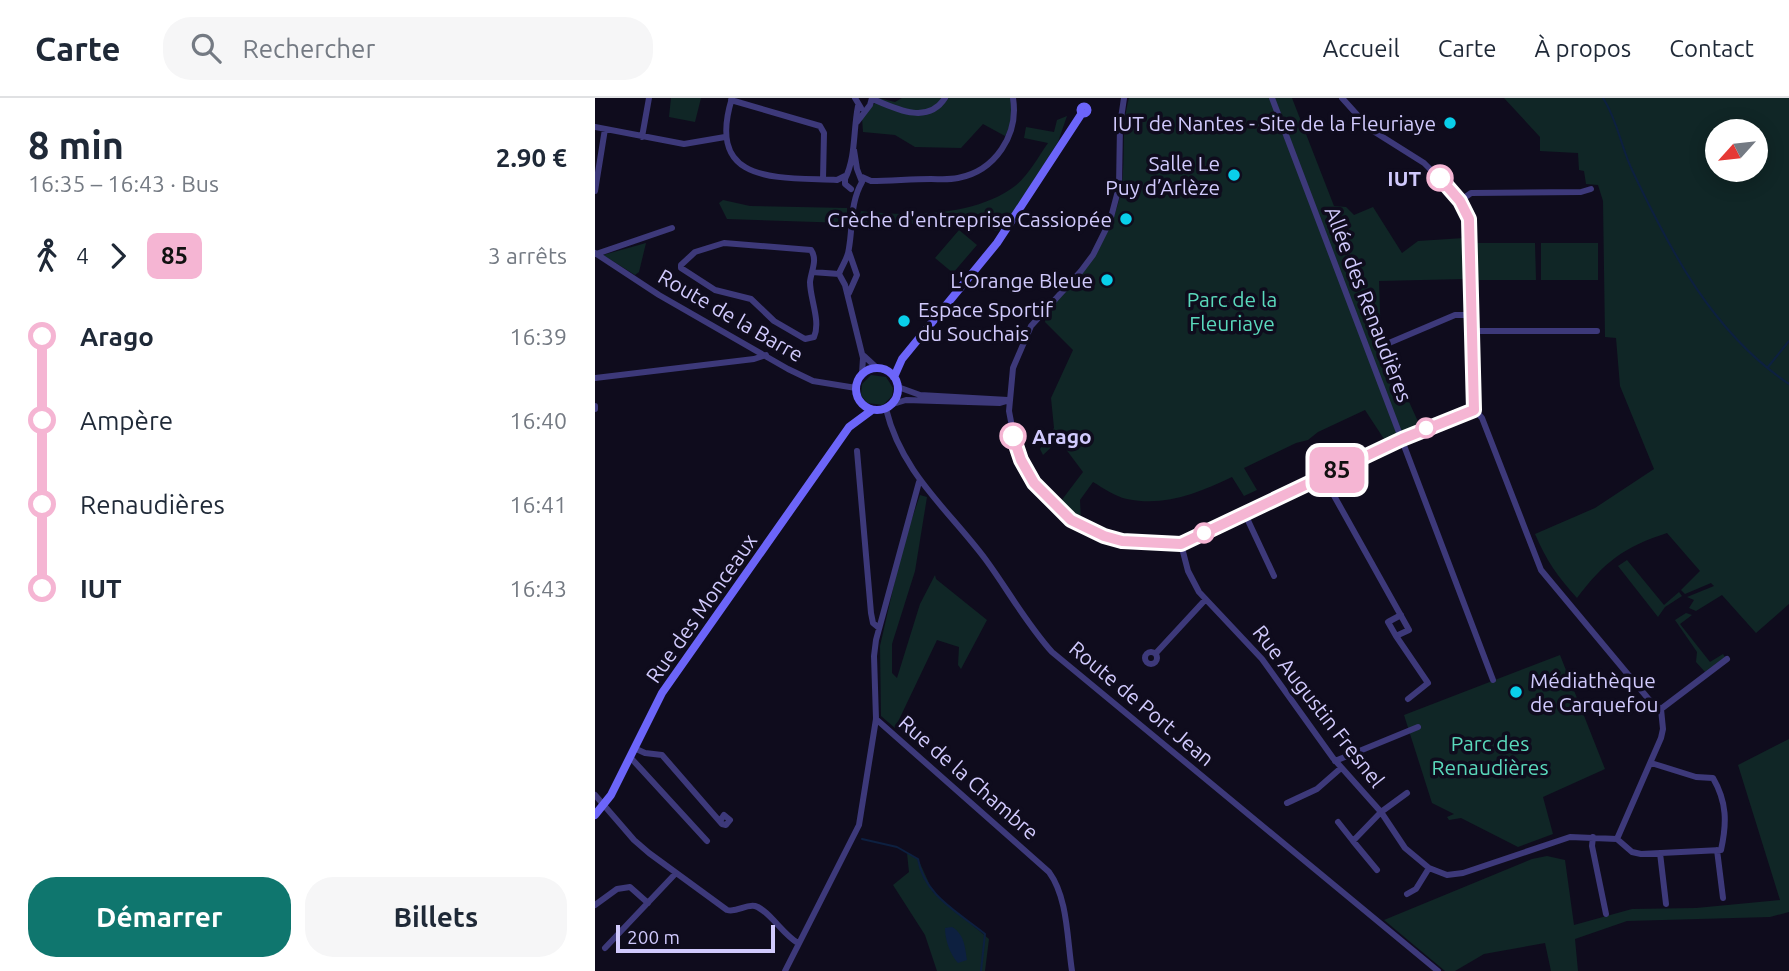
<!DOCTYPE html>
<html lang="fr">
<meta charset="utf-8">
<style>
body{margin:0;font-family:Ubuntu,sans-serif;background:#f6f6f7;color:#1f2937;height:100vh;display:flex;flex-direction:column;font-size:26px;white-space:nowrap}
*{box-sizing:border-box;margin:0}
p{font-size:23px;color:#747a83}
.icon{flex:none;width:38px;height:38px;fill:none;stroke:currentColor;stroke-width:2;stroke-linecap:round;stroke-linejoin:round}
.map{position:relative;flex:1;overflow:hidden}
.panel{display:flex;flex-direction:column;background:#fff;width:595px}
.panel>*{flex:none}
.badge{padding:0 14px;border-radius:10px;font-size:24px;line-height:46px}
.needle{width:46px;rotate:243deg}
.tools{position:absolute;left:1110px;top:21px;display:grid;gap:14px}
.tools a{display:grid;place-items:center;width:63px;height:63px;border-radius:50%;background:#fff;box-shadow:0 4px 18px #0003;font-size:35px}
.scale{position:absolute;left:21px;bottom:18px;width:159px;box-sizing:border-box;padding-left:7px;border:4px solid #d1cafd;border-top:0;font-size:19px;line-height:24px;white-space:nowrap;color:#d1cafd;-webkit-text-stroke:5px #0f0c1d;paint-order:stroke}
.map>.badge{position:absolute;translate:-50% -50%;box-shadow:0 0 0 4px #fff}
.legs{display:flex;align-items:center;gap:10px;height:77px;padding:0 28px;font-size:23px}
.legs p{margin-inline-start:auto}
.headline{display:flex;align-items:center;justify-content:space-between;height:119px;padding:0 28px}
h1{font-size:38px;font-weight:700;line-height:52px}
.cta{display:flex;gap:14px;margin-top:auto;padding:14px 28px}
.cta a{flex:1;height:80px;border-radius:28px;background:#0f766e;color:#fff;font-size:28px;font-weight:700;line-height:80px;text-align:center}
.cta a+a{background:#f6f6f7;color:#1f2937}
ul{padding:0 28px;list-style:none}
li{display:flex;align-items:center;gap:24px;height:84px;font-size:26px}
li i{display:grid;place-items:center;width:10px;height:100%;margin:0 9px;background:currentColor}
li i::after{content:'';width:18px;height:18px;margin:-9px;border:5px solid;border-radius:50%;background:#fff}
li p{margin-inline-start:auto}
li:first-child i{background:linear-gradient(#0000 50%,currentColor 0)}
li:last-child i{background:linear-gradient(currentColor 50%,#0000 0)}
header{display:flex;align-items:center;gap:42px;box-sizing:border-box;height:98px;padding:0 35px;background:#fff;border-bottom:2px solid #e0e1e3}
header strong{font-size:33px}
nav{display:flex;gap:38px;margin-inline-start:auto;font-size:24px}
.search{width:490px;height:63px;background:#f6f6f7;display:flex;align-items:center;gap:18px;box-sizing:border-box;padding:0 24px;border-radius:28px;color:#747a83;font-size:26px}
main{display:flex;flex:1;min-height:0}
.map>svg:first-child{display:block}
.green{fill:#102626;fill-rule:evenodd}
.water{fill:#0d2040}
.lines{fill:none;stroke-linecap:round;stroke-linejoin:round}
.stream{stroke:#0d2040;stroke-width:2}
.street{stroke:#3d397a;stroke-width:6}
.secondary{stroke:#6c65f9;stroke-width:8}
.line-1-casing{stroke:#fff;stroke-width:16}
.line-1{stroke:#f5b5d3;stroke-width:10}
.poi-dot{fill:#09cfea;stroke:#0f0c1d;stroke-width:2.5}
.stop-1-dot{fill:#fff;stroke:#f5b5d3;stroke-width:3.5}
.labels{text-anchor:middle;dominant-baseline:central;stroke-width:7;stroke-linejoin:round;paint-order:stroke}
.poi-label{font-size:21px;fill:#d1cafd;stroke:#0f0c1d;text-anchor:end}
.stop-label{font-size:21px;font-weight:bold;fill:#d1cafd;stroke:#0f0c1d;text-anchor:end}
.park-label{font-size:21px;fill:#5ad9bc;stroke:#0f0c1d}
.street-label{font-size:21px;fill:#d1cafd;stroke:#0f0c1d}
</style>
<header>
<strong>Carte</strong>
<div class="search"><svg class="icon" aria-label="search" viewBox="0 0 24 24"><circle cx="10" cy="10" r="6"/><path d="M15 15l6 6"/></svg>Rechercher</div>
<nav><a>Accueil</a><a>Carte</a><a>À propos</a><a>Contact</a></nav>
</header>
<main>
<section class="panel">
<div class="headline"><div><h1>8 min</h1><p>16:35 – 16:43 · Bus</p></div><b>2.90 €</b></div>
<div class="legs"><svg class="icon" aria-label="walk" viewBox="0 0 24 24"><circle cx="13" cy="4" r="2"/><path d="M13 8l-2 6 4 7M11 14l-3 7M7 12l3-4h3l4 4"/></svg>4<svg class="icon" aria-label="forward" viewBox="0 0 24 24"><path d="M9 5l7 7-7 7"/></svg><b class="badge" style="background:#f5b5d3;color:#111">85</b><p>3 arrêts</p></div>
<ul>
<li><i style="color:#f5b5d3"></i><b>Arago</b><p>16:39</p></li>
<li><i style="color:#f5b5d3"></i><span>Ampère</span><p>16:40</p></li>
<li><i style="color:#f5b5d3"></i><span>Renaudières</span><p>16:41</p></li>
<li><i style="color:#f5b5d3"></i><b>IUT</b><p>16:43</p></li>
</ul>
<div class="cta"><a>Démarrer</a><a>Billets</a></div>
</section>
<div class="map">
<svg width="1194" height="873" viewBox="0 0 1194 873">
<rect width="100%" height="100%" fill="#0f0c1d"/>
<path class="green" d="M76,0H106L100,24L74,19Z
M284,0L300,4L307,0H417V25L410,38L388,26L366,50L320,49L300,37L268,34L267,20Z
M534,0H697L739,108L751,109L759,117L778,109L807,155L823,143L869,140L870,181L784,183L786,242L825,328L791,344L770,312L723,334L713,342L701,345L649,370L662,392L649,398L637,379C603,395 570,409 532,401C521,399 508,390 498,384L485,402L486,423L463,407L488,374L464,342L448,357L445,351L459,330L456,300L478,252L450,224L452,212C481,177 515,144 525,98C532,65 525,32 534,0Z
M909,0H1194V506L1161,535L1127,497L1101,513L1094,510L1099,502L1092,499L1119,488L1116,485L1090,496L1086,492L1105,473L1072,435C1029,449 1009,464 982,500C963,479 951,462 940,436L1000,410L1059,371L1025,288L1021,240L1010,239L1008,103L1003,87L991,86L989,73L984,72L983,55L945,53V39ZM1122,33H1160V72H1122Z
M472,18L463,44L407,132L400,133L389,121L343,126L264,125L266,113C313,119 381,118 420,88C434,77 443,59 453,45L429,40L431,29L459,34L462,22Z
M128,102L155,108L252,110V125L132,121L124,105Z
M364,132L382,147L358,175L340,160Z
M51,145L44,174L40,177L8,157Z
M881,145H940L941,182H881Z
M946,145H1003V182H946Z
M276,277L291,279L298,290L297,298L288,307L272,305L266,297L267,286Z
M325,397L332,399L320,473L297,546V575L302,580L325,506L340,477L341,481L392,522L366,571L363,567L364,549L342,542L300,630L286,618L285,548L308,447Z
M1032,462L1069,507L1084,494L1087,498L1070,509L1063,519L1023,468Z
M1091,515L1097,517L1085,526L1115,564L1128,556L1130,559L1110,574L1101,564L1102,554L1080,522Z
M965,557L1010,671L948,699L958,736L923,749L866,720L854,722L852,719L859,716L837,705L809,617Z
M1194,641V814L1175,819L1032,823L980,841L983,873H956L950,845L889,856L860,873H850L789,822L937,761L952,758L970,762L979,827L1037,811L1101,810L1185,802L1143,667Z
M312,755L323,761L338,794L394,841L390,873H342L330,837L298,787L314,774Z"/>
<path class="water" d="M357,829C369,836 370,848 372,862L363,865C355,856 350,842 350,830Z"/>
<g class="lines">
<path class="stream" d="M1008,0C1023,23 1026,50 1038,74C1076,154 1118,235 1194,286
M1173,269L1194,243
M267,741L302,749L323,761C329,797 363,814 390,836L386,873"/>
<path class="street" d="M137,0C110,87 182,79 242,82L250,78
M260,0L266,10
M529,0L525,27L524,89L515,123L498,157L486,173L436,228L418,270L414,313L421,350L439,385L463,411L476,422L509,438L545,445L586,446L807,341L879,311L875,248V133L870,112L859,95L829,65L775,31L747,0
M677,0L898,582
M278,1C301,11 333,27 350,0
M136,2L225,28L229,35L228,81
M262,24L275,7L277,0
M0,29L89,46L130,39
M47,39L54,0
M259,52L262,71L267,84C255,105 258,127 254,150C253,161 247,167 244,176L250,187L268,260L267,276
M267,79L276,83C296,83 316,81 336,81C345,81 353,82 363,80C400,73 424,37 418,0
M256,91L250,86V81C261,59 258,33 263,8
M0,93L10,31
M865,103L876,95L986,94L996,91
M129,145L216,152C223,162 216,173 215,184C215,201 226,223 219,239L210,241L179,223L156,201L120,192L86,170V167L100,154Z
M0,155L64,197L193,271L218,283L261,290
M1,156L77,130
M217,174L244,176
M254,195L262,177L254,154
M876,233H1002
M794,245L860,217H876
M269,258L282,270
M0,280L159,261L171,257
M303,289L325,297L413,302
M298,306L311,302L405,305L415,302
M0,308V311
M291,311C307,376 353,411 391,462C413,492 431,525 457,554L843,873
M879,311L887,320L946,472L1056,604L1066,611L1068,631L1066,640L1022,741
M262,353L276,515L278,525L284,530
M728,378L814,532L801,538L833,585L813,601
M650,416L679,478
M586,446L593,473L604,494L667,561L738,660L786,714L810,750L834,770L852,777L868,775L975,739L1022,741
M801,538L793,524L806,517
M550 560a6 6 0 1 1 12 0a6 6 0 1 1-12 0Z
M561,555L610,502
M1066,611L1132,561
M281,621L454,774C473,800 472,841 477,873
M39,650L50,655L67,657L127,726L131,727L135,722L129,717L125,723
M35,659L112,743
M740,663L823,629
M0,697L39,742L54,755L132,812C142,815 150,806 160,808C174,812 188,837 203,845
M692,705L722,691L746,670
M743,724L758,743
M998,739L997,748L1011,816
M1022,741L1037,754L1046,756L1126,752C1132,725 1132,704 1118,680L1101,679L1056,665
M1122,752L1128,800
M1065,755L1071,806
M782,772L758,743L786,714L812,695
M812,796L821,791L834,770
M0,807L22,791L35,789L53,805
M10,850L81,775
M190,873L264,727L281,621L279,558L281,542L324,384"/>
<path class="secondary" d="M485.5 12a3.5 3.5 0 1 1 7 0a3.5 3.5 0 1 1-7 0Z
M261 291a21 21 0 1 1 42 0a21 21 0 1 1-42 0Z
M299,279L307,261L402,145L487,15
M0,717L16,697L67,595L254,329L277,312"/>
</g>
<g class="lines">
<defs>
<path id="line-1" d="M418,338L426,362L439,385L476,422L509,438L527,443L586,446L807,341L879,312L874,121L865,103L845,80"/>
</defs>
<use href="#line-1" class="line-1-casing"/>
<use href="#line-1" class="line-1"/>
</g>
<g class="poi-dot">
<circle cx="855" cy="25" r="7"/>
<circle cx="639" cy="77" r="7"/>
<circle cx="531" cy="121" r="7"/>
<circle cx="512" cy="182" r="7"/>
<circle cx="309" cy="223" r="7"/>
<circle cx="921" cy="594" r="7"/>
</g>
<g class="stop-1-dot">
<circle cx="845" cy="80" r="12"/>
<circle cx="831" cy="330" r="9"/>
<circle cx="418" cy="338" r="12"/>
<circle cx="609" cy="435" r="9"/>
</g>
<g class="labels">
<g class="poi-label">
<text x="841" y="25">IUT de Nantes - Site de la Fleuriaye</text>
<text x="625" y="65">Salle Le<tspan x="625" dy="24">Puy d’Arlèze</tspan></text>
<text x="517" y="121">Crèche d'entreprise Cassiopée</text>
<text x="498" y="182">L'Orange Bleue</text>
<text x="323" y="211" text-anchor="start">Espace Sportif<tspan x="323" dy="24">du Souchais</tspan></text>
<text x="935" y="582" text-anchor="start">Médiathèque<tspan x="935" dy="24">de Carquefou</tspan></text>
</g>
<g class="stop-label">
<text x="826" y="80">IUT</text>
<text x="437" y="338" text-anchor="start">Arago</text>
</g>
<g class="park-label">
<text x="637" y="201">Parc de la<tspan x="637" dy="24">Fleuriaye</tspan></text>
<text x="895" y="645">Parc des<tspan x="895" dy="24">Renaudières</tspan></text>
</g>
<g class="street-label">
<text transform="translate(774 206) rotate(69)">Allée des Renaudières</text>
<text transform="translate(136 217) rotate(30)">Route de la Barre</text>
<text transform="translate(106 510) rotate(-55)">Rue des Monceaux</text>
<text transform="translate(547 605) rotate(40)">Route de Port Jean</text>
<text transform="translate(724 608) rotate(52)">Rue Augustin Fresnel</text>
<text transform="translate(374 679) rotate(41)">Rue de la Chambre</text>
</g>
</g>
</svg>
<div class="tools">
<a><svg class="needle" viewBox="-14 -14 28 28"><path d="M0-13l5 13h-10z" fill="#e53935"/><path d="M0 13l5-13h-10z" fill="#747a83"/></svg></a>
</div>
<div class="scale">200 m</div>
<b class="badge" style="left:742px;top:372px;background:#f5b5d3;color:#111">85</b>
</div>
</main>
